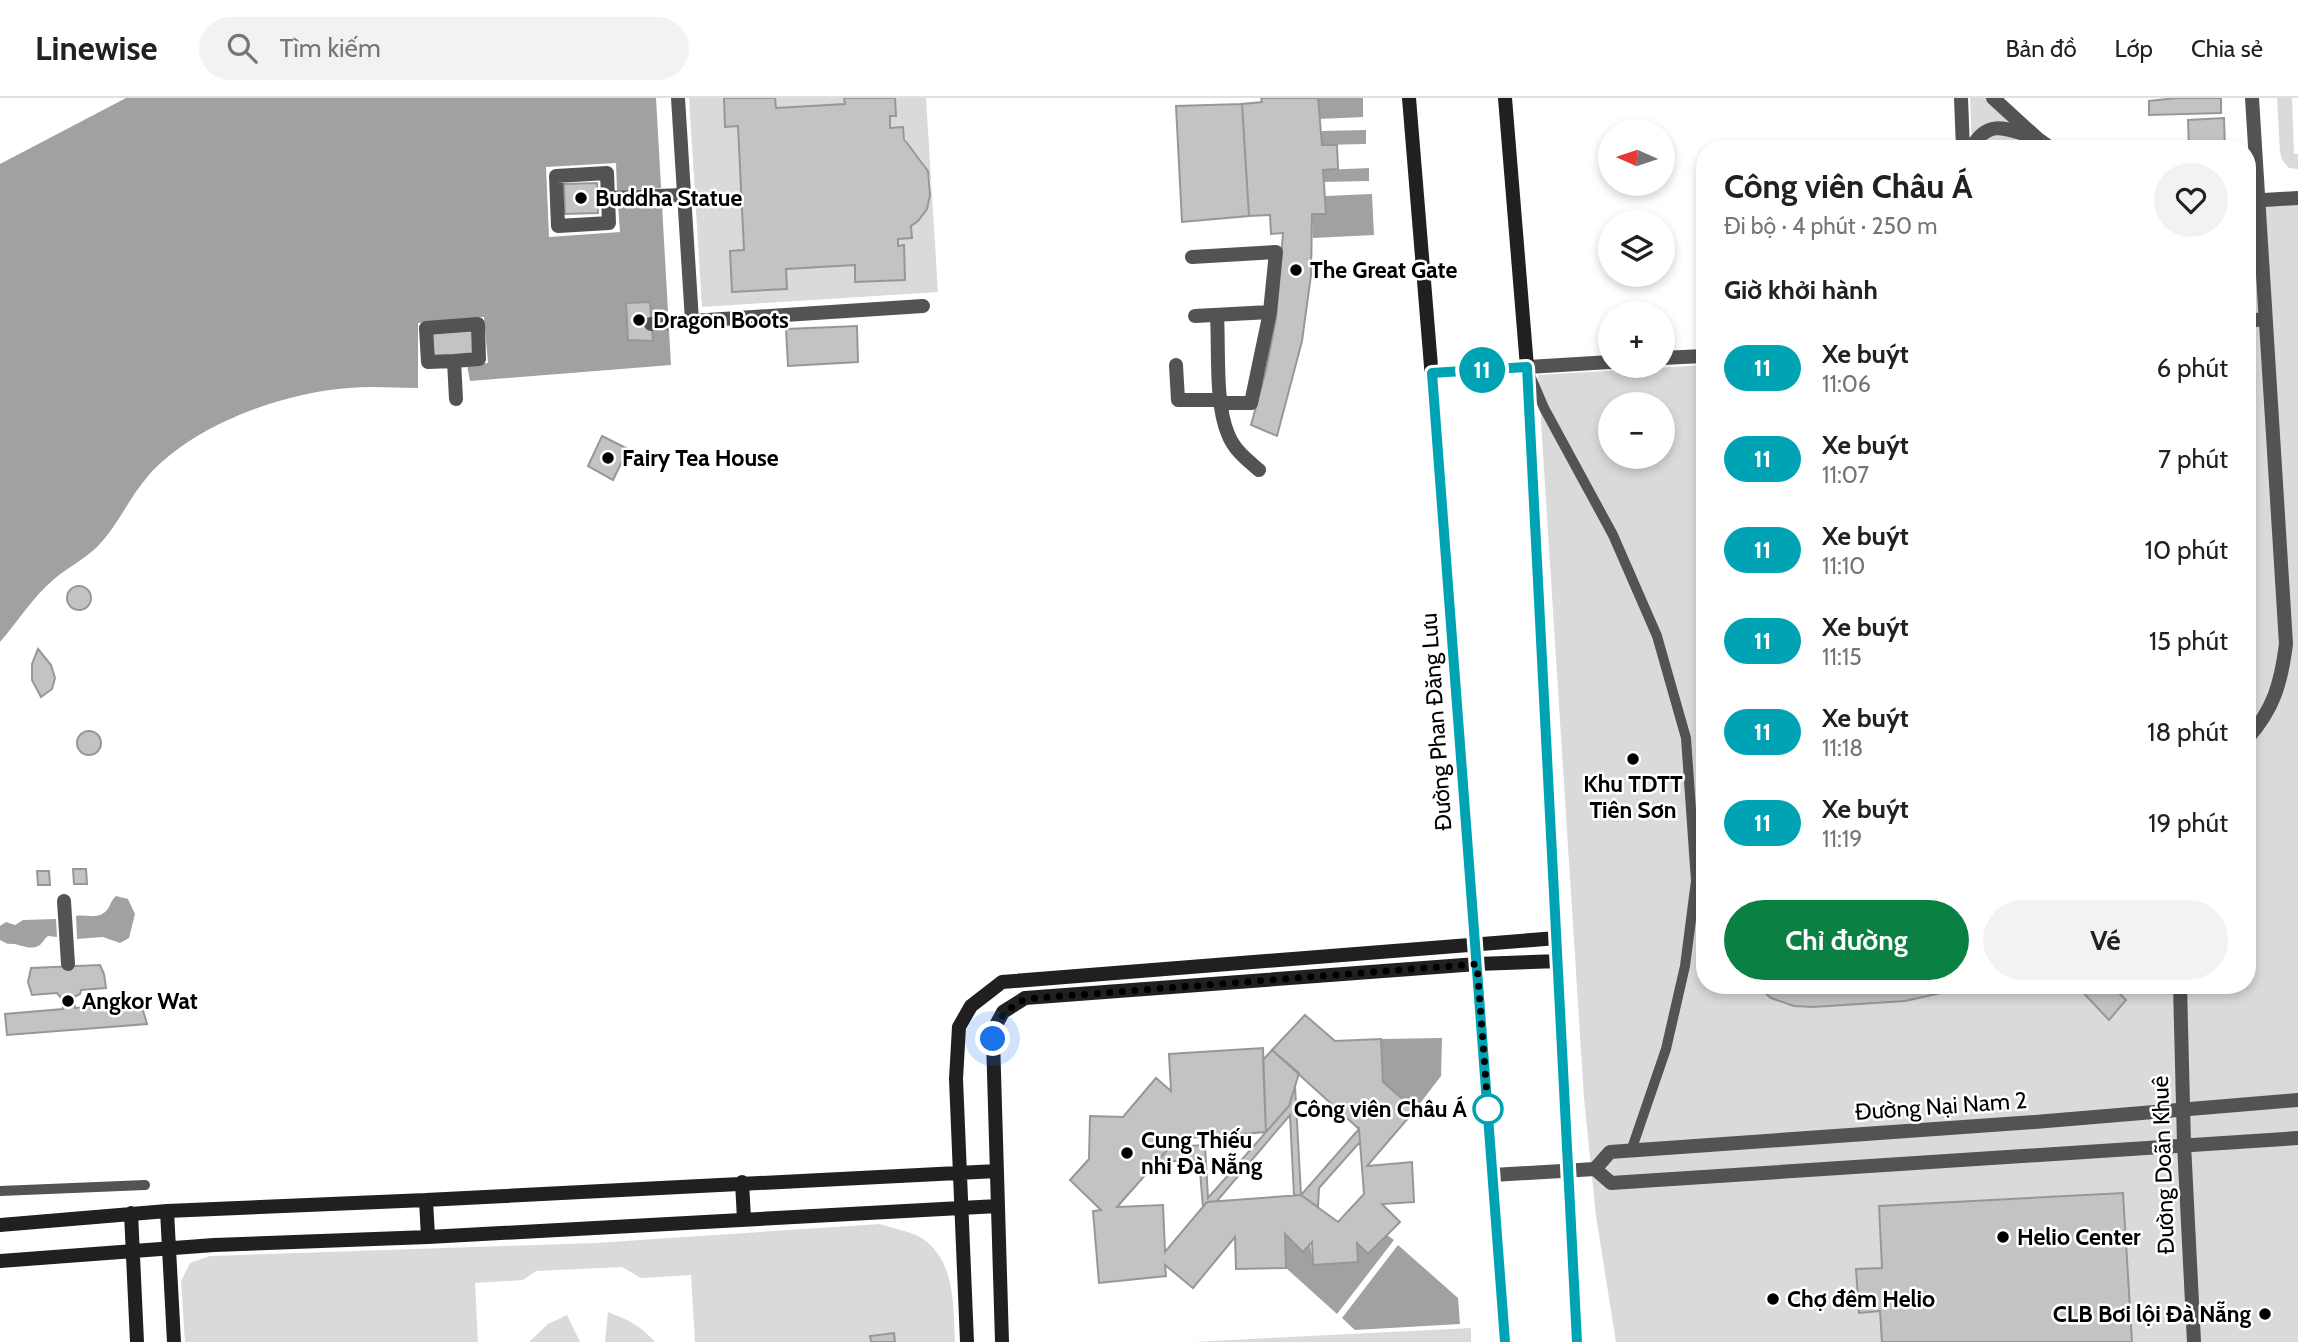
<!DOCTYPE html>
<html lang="vi">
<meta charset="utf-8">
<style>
body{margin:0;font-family:Cabin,sans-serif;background:#f2f2f2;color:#202124;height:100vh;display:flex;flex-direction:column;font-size:26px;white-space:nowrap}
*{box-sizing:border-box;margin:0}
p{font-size:23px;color:#757577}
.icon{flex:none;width:38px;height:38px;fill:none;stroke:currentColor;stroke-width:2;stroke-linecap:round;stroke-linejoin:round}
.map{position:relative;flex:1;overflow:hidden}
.side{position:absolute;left:1696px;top:42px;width:560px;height:854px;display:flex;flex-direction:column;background:#fff;border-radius:28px;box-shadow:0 4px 10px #0003}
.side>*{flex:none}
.badge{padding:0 14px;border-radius:23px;font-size:24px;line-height:46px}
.needle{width:46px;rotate:273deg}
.fabs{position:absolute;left:1598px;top:21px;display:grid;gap:14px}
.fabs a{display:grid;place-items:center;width:77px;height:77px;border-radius:50%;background:#fff;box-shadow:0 4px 10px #0003;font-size:35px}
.you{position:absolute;width:35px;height:35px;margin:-18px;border:5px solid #fff;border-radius:50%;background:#1a73e8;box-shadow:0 0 0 10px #1a73e833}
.map>.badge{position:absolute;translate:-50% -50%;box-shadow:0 0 0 4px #fff}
h2{padding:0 28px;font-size:26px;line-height:63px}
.round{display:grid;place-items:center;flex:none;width:74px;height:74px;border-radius:37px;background:#f2f2f2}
.summary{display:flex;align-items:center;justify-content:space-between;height:119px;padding:0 28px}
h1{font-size:33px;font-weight:700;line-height:52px}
.primary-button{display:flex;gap:14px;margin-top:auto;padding:14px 28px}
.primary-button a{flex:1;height:80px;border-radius:42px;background:#0b8043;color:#fff;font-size:28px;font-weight:700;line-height:80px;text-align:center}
.primary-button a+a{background:#f2f2f2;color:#202124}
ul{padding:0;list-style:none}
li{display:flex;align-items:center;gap:21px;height:91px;padding:0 28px}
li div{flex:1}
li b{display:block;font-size:26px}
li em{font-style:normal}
li .badge{min-width:77px;font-weight:700;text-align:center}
header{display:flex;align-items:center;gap:42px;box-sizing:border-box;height:98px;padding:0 35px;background:#fff;border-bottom:2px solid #e0e0e0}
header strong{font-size:33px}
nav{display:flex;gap:38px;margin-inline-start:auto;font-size:24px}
.search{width:490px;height:63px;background:#f2f2f2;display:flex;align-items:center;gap:18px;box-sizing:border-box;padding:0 24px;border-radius:38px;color:#757577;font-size:26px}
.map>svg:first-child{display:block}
.green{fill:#dadada;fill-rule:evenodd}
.water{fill:#a1a1a1}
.pier{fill:#fff}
.building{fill:#c3c3c3;stroke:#979797;stroke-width:2}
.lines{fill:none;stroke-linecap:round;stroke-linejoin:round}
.lane{stroke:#535353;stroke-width:10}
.street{stroke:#535353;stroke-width:14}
.secondary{stroke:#202020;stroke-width:14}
.line-casing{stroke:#fff;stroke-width:16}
.line{stroke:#00a3b4;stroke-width:10}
.walk{stroke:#000;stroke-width:7;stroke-dasharray:0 12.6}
.poi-dot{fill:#000;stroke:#fff;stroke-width:2.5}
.stop-dot{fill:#fff;stroke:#00a3b4;stroke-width:3.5}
.labels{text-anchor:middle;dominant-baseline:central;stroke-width:5;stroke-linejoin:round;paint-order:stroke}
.poi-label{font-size:23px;font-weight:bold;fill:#000;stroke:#fff;text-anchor:start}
.street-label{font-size:23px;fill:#000;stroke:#fff}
.stop-label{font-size:23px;font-weight:bold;fill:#000;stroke:#fff;text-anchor:end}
</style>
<header>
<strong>Linewise</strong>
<div class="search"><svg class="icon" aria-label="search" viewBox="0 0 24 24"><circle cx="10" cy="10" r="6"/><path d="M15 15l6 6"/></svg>Tìm kiếm</div>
<nav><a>Bản đồ</a><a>Lớp</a><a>Chia sẻ</a></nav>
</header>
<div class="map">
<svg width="2298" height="1244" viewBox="0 0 2298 1244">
<rect width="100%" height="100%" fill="#fff"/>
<path class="green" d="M689,0H724L725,29L738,28L744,152L733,194L786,191V171L855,167L856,184L905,182L904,148H898V141L911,140V128C927,117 936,92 928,73C920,55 905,50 903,29L890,30V18H896L895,0H926L938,194L702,209Z
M775,0H844L845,6L776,10Z
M1970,0H1987L2037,51H1972Z
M2277,0H2292L2294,56H2298V71L2289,70L2282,62L2280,54Z
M2298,106V1244H1616L1596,1118L1584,1000L1538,277L1704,267V887H2247V109ZM1610,306H1662V359H1610Z
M880,1126C892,1130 907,1133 918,1138C956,1159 953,1207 955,1244H695L691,1177L641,1180L622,1169L536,1173L523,1182L475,1185L478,1244H185L181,1183L190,1165L210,1158L595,1145Z
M608,1214C627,1221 641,1228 655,1244H605Z
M567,1217L580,1244H529L548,1226Z
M1471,1230V1244H1193Z"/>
<path class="water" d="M126,0H656L671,267L470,283L467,267L488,265L484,219L418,225V290C395,290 372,288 349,290C281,295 193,327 148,378C129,400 118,427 98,448C84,462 66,470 52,483C32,500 17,525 0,544V66Z
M1318,0H1363V19L1319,21Z
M1366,32V46L1322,47V33Z
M1369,70V83L1323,84V72Z
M1372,96L1374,137L1313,140L1312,116L1326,115L1325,98Z
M116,798L128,801L135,816L129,840L120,845L103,839L77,841L76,818C86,816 97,822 106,813C111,808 110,803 116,798Z
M56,821L57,839L48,838C45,840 43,844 40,847C29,854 18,844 8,846L0,842V828L6,824L15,827L23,822Z
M1442,940L1441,978L1415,1012L1383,984L1381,941Z
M1285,1136L1303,1154L1310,1147L1314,1167L1358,1164L1357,1145L1368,1156L1387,1137L1394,1142L1337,1216L1286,1170Z
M1398,1147L1458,1200L1460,1226L1355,1232L1342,1220Z"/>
<path class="pier" d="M616,65L617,93L661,90V103L618,106L620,134L549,139L546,69Z"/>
<path class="building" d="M724,0H775L776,10L845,6L844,0H895L896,18H890V30L903,29L904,41L928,73L930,97L927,111L918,123L911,128L912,140L898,141V148L904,147L905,182L855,184V167L786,171L787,191L732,194L730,153L744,152L738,28L725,29Z
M1261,0H1318L1322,47H1337L1338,71L1323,72L1326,116H1312L1311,177L1302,243L1277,338L1251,327L1266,272L1276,220L1283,135L1271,136L1270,117L1249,118L1242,6L1262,4Z
M2177,0H2221V15L2149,17V3Z
M1242,6L1249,118L1182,124L1176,8Z
M2224,20L2225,51H2189L2188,22Z
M597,85L598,115L565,116L564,86Z
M650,204L653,243L628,242L626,205Z
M857,228L858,264L788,268L786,231Z
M475,229V257L431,259L430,233Z
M602,338L628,351L613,382L588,368Z
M67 500a12 12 0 1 1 24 0a12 12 0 1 1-24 0Z
M38,551L51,567L55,580L52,591L41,599L32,582V566Z
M77 645a12 12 0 1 1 24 0a12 12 0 1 1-24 0Z
M73,771H86L87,786H74Z
M37,773H49L50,787H38Z
M100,867L104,876L106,890L81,892L80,896L74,899L75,910L131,906L142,909L147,926L7,937L5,916L63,911L62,901L57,895L32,897L28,884L31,870Z
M1756,887H1977L1905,903L1813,909L1794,908L1771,900Z
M2076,887H2111L2126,902L2109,922Z
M1305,917L1335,943L1381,941L1383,984L1415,1012L1367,1068L1412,1064L1414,1104L1382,1106L1400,1124L1368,1156L1357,1145L1358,1164L1313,1167L1312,1144L1303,1154L1285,1136L1286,1170L1236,1171L1235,1139L1193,1190L1165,1167L1166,1178L1099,1185L1093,1113L1101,1112L1070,1082L1089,1061L1090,1018L1123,1019L1156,980L1171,993L1169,956L1263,950L1266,1034L1177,1041L1117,1109L1163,1107L1165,1154L1207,1104L1301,1097L1338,1124L1364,1096L1359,1031L1272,952Z
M1272,952L1299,975L1289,1008L1266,1034L1263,962Z
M1295,988L1301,1097H1294L1290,1017L1217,1103L1207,1104L1203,1109L1199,1062L1156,1064L1170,1049L1205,1047L1208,1100L1289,1008Z
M1359,1031L1360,1044L1319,1090L1318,1109L1301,1097Z
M2123,1095L2132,1244H1882L1880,1213L1859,1215L1856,1171L1882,1170L1879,1108Z
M894,1235L895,1244H871L870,1238Z"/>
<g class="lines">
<path class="lane" d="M1530,277L1544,310L1613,437L1657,538L1686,640L1696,783L1685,868L1666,951L1631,1053
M0,1093L145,1087"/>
<path class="street" d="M678,0L692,223L923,208
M1961,0L1963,51
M1993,0L2038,41L2052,51
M1971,51C1988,18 2010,32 2038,41
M607,75L609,125L558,128L556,78Z
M608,100L683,97
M2248,103L2298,100
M1192,159L1276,154L1270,214L1251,305H1221
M1217,217C1219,251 1215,306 1228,336C1234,352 1247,362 1259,372
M1195,218L1270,214
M2247,223L2265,221
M651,226L692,223
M1662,260L1704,258
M454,263L428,264L426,230L478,226L479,261L454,263L456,301
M1176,267L1178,302H1221
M1432,275L1610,264
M2247,641C2274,611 2281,585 2286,546L2252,0
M64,803L68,866
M2180,887L2184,1046L2194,1244
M1595,1071L1610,1054L2035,1024L2298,1002
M1493,1077L1595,1071L1611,1085L2298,1040"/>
<path class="secondary" d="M1409,0L1434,305L1505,1244
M1505,0L1527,269L1577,1244
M742,1084L744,1121
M426,1102L428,1139
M167,1113L174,1244
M131,1115L137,1244
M0,1127L167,1113L426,1102L997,1073
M0,1163L214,1147L428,1139L998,1108
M967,1244L956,981L959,929L971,908L1002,884L1557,840
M1002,1244L993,941L995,929L1003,914L1025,900L1477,866L1558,863"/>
</g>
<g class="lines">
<defs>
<path id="line" d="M1505,1244L1432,275L1527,269L1577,1244"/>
</defs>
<use href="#line" class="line-casing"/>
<use href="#line" class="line"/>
<path class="walk" d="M993,941C996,919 1007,912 1025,901L1477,866L1489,1024L1488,1011"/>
</g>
<g class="poi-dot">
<circle cx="581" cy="100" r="7"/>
<circle cx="1296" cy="172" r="7"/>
<circle cx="639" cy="222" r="7"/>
<circle cx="608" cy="360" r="7"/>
<circle cx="1633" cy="661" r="7"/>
<circle cx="68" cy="903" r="7"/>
<circle cx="1127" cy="1055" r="7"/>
<circle cx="2003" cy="1139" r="7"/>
<circle cx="1773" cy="1201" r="7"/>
<circle cx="2265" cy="1216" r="7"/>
</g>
<circle class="stop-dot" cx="1488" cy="1011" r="14"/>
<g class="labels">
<g class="poi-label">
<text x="595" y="100">Buddha Statue</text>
<text x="1310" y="172">The Great Gate</text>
<text x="653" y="222">Dragon Boots</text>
<text x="622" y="360">Fairy Tea House</text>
<text x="1633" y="686" text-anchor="middle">Khu TDTT<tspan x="1633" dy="26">Tiên Sơn</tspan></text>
<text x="82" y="903">Angkor Wat</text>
<text x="1141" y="1042">Cung Thiếu<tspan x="1141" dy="26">nhi Đà Nẵng</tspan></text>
<text x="2017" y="1139">Helio Center</text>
<text x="1787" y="1201">Chợ đêm Helio</text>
<text x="2251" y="1216" text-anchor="end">CLB Bơi lội Đà Nẵng</text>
</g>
<g class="street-label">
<text transform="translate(1436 624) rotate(-94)">Đường Phan Đăng Lưu</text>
<text transform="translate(1941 1008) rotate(-4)">Đường Nại Nam 2</text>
<text transform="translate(2163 1067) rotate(-92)">Đường Doãn Khuê</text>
</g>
<g class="stop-label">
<text x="1467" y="1011">Công viên Châu Á</text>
</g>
</g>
</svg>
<div class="fabs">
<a><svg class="needle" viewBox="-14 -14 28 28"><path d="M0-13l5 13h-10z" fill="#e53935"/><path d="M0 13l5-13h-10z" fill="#757577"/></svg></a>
<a><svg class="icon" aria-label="layers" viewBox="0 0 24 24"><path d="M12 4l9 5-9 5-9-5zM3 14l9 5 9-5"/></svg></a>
<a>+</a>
<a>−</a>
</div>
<div class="you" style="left:993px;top:941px"></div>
<b class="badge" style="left:1482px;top:272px;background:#00a3b4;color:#fff">11</b>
<section class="side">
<div class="summary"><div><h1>Công viên Châu Á</h1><p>Đi bộ · 4 phút · 250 m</p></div><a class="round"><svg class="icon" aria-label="heart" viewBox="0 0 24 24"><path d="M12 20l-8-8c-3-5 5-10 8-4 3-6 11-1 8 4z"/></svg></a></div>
<h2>Giờ khởi hành</h2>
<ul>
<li><span class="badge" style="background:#00a3b4;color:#fff">11</span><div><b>Xe buýt</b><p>11:06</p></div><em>6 phút</em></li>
<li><span class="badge" style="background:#00a3b4;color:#fff">11</span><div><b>Xe buýt</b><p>11:07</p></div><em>7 phút</em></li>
<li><span class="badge" style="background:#00a3b4;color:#fff">11</span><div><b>Xe buýt</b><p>11:10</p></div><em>10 phút</em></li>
<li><span class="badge" style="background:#00a3b4;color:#fff">11</span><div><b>Xe buýt</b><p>11:15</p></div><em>15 phút</em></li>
<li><span class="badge" style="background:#00a3b4;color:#fff">11</span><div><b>Xe buýt</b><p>11:18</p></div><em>18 phút</em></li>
<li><span class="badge" style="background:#00a3b4;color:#fff">11</span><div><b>Xe buýt</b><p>11:19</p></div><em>19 phút</em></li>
</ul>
<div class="primary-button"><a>Chỉ đường</a><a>Vé</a></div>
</section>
</div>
